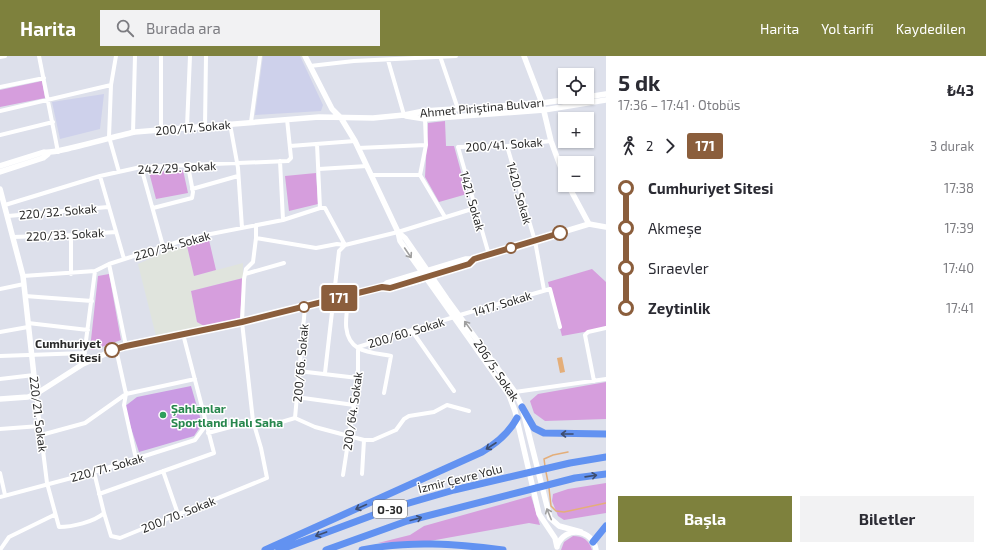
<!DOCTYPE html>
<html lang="tr">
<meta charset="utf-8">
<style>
body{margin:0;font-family:"Exo 2",sans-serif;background:#f2f2f3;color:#2b2b33;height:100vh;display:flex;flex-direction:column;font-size:15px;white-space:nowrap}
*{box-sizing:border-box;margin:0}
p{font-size:13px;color:#7c7c81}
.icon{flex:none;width:22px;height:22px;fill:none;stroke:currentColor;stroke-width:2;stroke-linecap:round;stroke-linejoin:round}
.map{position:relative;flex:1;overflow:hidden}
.sheet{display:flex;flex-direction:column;background:#fff;width:380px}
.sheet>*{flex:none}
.badge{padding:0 8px;border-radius:3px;font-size:14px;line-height:26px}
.controls{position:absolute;left:558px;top:12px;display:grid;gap:8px}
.controls a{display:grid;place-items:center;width:36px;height:36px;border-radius:0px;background:#fff;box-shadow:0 1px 3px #0004;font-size:20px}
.map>.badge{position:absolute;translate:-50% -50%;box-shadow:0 0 0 2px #fff}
.legs{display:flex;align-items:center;gap:6px;height:44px;padding:0 12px;font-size:13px}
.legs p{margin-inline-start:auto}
.head{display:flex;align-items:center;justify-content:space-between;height:68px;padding:0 12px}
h1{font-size:22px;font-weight:700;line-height:30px}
.action{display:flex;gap:8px;margin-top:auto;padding:8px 12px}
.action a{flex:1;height:46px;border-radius:0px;background:#7e813d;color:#fff;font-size:16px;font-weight:700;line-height:46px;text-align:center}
.action a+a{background:#f2f2f3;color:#2b2b33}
ul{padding:0 12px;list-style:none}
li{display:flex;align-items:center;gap:14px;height:40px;font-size:15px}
li i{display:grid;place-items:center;width:6px;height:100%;margin:0 5px;background:currentColor}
li i::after{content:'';width:10px;height:10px;margin:-5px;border:3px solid;border-radius:50%;background:#fff}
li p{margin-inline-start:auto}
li:first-child i{background:linear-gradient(#0000 50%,currentColor 0)}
li:last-child i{background:linear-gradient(currentColor 50%,#0000 0)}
header{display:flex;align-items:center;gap:24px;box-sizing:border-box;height:56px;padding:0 20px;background:#7e813d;color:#fff}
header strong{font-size:19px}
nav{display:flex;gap:22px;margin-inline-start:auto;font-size:14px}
.search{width:280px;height:36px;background:#f2f2f3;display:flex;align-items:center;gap:10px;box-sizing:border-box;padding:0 14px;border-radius:0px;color:#7c7c81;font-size:15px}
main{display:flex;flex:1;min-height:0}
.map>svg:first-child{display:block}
.industrial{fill:#e0e4dd}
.education{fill:#ced1eb}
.green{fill:#d69edd}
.pitch{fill:#ca9be3}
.water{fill:#e4ae79}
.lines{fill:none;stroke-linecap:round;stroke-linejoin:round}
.stream{stroke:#e4ae79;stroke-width:1.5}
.street{stroke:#fff;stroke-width:4}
.secondary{stroke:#fff;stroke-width:5.5}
.highway{stroke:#6292f1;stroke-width:7}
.oneway{stroke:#9f9f9f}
.oneway2{stroke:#3e4e70}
.line-1-casing{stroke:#fff;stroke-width:9}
.line-1{stroke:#8b5e3c;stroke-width:6}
.stop-1-dot{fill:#fff;stroke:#8b5e3c;stroke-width:2}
.leisure-dot{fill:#2e9e5b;stroke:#fff;stroke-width:1.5}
.labels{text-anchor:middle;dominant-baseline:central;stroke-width:3;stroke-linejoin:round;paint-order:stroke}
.shield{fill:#fff;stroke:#6a6a6a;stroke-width:1}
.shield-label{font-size:11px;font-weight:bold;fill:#2a2a2a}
.street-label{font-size:12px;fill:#2a2a2a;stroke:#fff}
.stop-label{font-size:12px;font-weight:bold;fill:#2a2a2a;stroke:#fff;text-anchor:end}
.leisure-label{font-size:12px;font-weight:bold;fill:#27864d;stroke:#fff;text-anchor:start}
</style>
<header>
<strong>Harita</strong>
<div class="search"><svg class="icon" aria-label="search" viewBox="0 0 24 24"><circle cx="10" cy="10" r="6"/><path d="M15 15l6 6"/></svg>Burada ara</div>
<nav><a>Harita</a><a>Yol tarifi</a><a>Kaydedilen</a></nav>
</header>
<main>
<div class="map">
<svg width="606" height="494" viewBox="0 0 606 494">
<rect width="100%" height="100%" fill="#dde0eb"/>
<path class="industrial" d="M187,190L194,220L243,207V222L191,235L197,266L204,270L156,280L138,208L167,195Z"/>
<path class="education" d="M263,0H300L323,49L321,55L255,59Z
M104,38L100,73L60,83L52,46Z"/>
<path class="green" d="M42,25L45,42L0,51V34Z
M445,65L446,90H454L467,138L439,146L425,121L428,67Z
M183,114L188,137L156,143L149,116Z
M316,117L318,148L289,155L285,120Z
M209,184L216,214L194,220L187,190Z
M592,213L606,226V272L562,280L548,226Z
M109,218L121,284L93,294L90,293L98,220Z
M243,222L240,262L204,270L197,266L191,235Z
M606,326V363L545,365L534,357L530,345L538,338Z
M606,427V457L564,464L558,460L552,445L553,438L568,433Z
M531,440L540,469L529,467L430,485L378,487L410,479L424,470Z
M573,480C583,480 589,484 592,494H561L564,486Z"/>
<path class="pitch" d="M191,330L202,368L194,380L139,396L124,351L137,341Z"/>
<path class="water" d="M562,301L565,316L560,317L557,302Z"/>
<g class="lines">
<path class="stream" d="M545,410L544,403L553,399L568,396
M546,416L548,426
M549,432L551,450L556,455L564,456L606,447"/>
<path class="street" d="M39,0L58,96
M116,0L111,29L109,81L119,116
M161,0V73
M440,0L458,53
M0,1L5,0
M388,4L404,59
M310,10L354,5L456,0
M0,31L44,22
M0,55L111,29
M425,63L426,89L420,119L445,161
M251,66L260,0
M230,68L238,112L242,172
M205,70L206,0
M187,71L190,0
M133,77L135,0
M0,79L53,66
M317,88L320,152
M290,90L355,85
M507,90L535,185L544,234
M358,92L426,89
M280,105L283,164
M141,111L163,190
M319,113L367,110
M371,119H420
M100,120L124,203
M192,133L238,120
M5,149L100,120L141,111L288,105L291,102L287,63
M153,152L192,142L193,136L188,110
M8,160L108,151
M256,169V182L316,192L337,188L345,189
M13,181L71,179L116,176
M489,199L458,91L507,90L551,85
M109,208L126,290
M71,218V179
M245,218L284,207
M23,220L95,215L109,208L190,182L283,164L320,152H325L345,189L398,176L475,152
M0,233L24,228
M25,240L92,245
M349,240C347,256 340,281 358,292C367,297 381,298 391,300L384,337
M460,259L550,233L560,271
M28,267L88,274
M412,275L454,335
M0,276L28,271
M116,293L126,338L124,349L136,403
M0,300L85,297
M83,308L95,215
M298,315L358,322
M325,317L339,195L345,189
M0,323L34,319
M594,325L585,279L588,276L606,272
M515,336L606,323
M36,338L47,427L59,471C72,471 94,466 104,457L94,416
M296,341L354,349
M295,362L305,251
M0,373L40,370
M208,377L253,365L268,370L295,362L315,371L364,384H373L396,374L404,363L409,360L434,356L447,349L469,355
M41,379L85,367L126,338L195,323
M163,415L178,458
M0,417L5,439
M362,418L364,384
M343,419L358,322V291L454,261
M99,438L214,397L183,278
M0,441L94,416L195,384L206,369
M104,457L111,480L120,482L267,422L261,392L253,365L242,266L244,223L246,213L253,206L256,182
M0,494L9,481L54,459"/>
<path class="secondary" d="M305,0L332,53L341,62L355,85L398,176L400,185L509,339L515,355L539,458L555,482L557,491
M524,0L542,47L551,85L565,123
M587,41L606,38
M406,60L425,63L544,54L606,44
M0,110L44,96C52,99 119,79 135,76L319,61L373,62L404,59L424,55L542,47L585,41
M0,116L43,102L48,98
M568,129L589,168
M0,133L23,220L36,338
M399,177L405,182L447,243L515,336L522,351L550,462L559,470L581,476
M382,231C402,234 447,215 469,208L474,204
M0,343L28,341L36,338L83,308L116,293L297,253L382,231L387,227L466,203H474L589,168L606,171
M557,490C565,469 593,473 596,494"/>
<path class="highway" d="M522,351L534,372L544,377L606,378
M593,486L606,470
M265,494L482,396C497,387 509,377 517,362
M279,494L395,451L454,434L570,407L606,401
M326,494L407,465L575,422L606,418
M362,494C408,484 457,488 503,494"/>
</g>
<defs><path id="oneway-shaft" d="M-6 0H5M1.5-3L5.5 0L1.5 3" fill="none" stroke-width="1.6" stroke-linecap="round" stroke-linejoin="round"/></defs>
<g class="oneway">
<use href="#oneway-shaft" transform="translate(408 197) rotate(56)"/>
<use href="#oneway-shaft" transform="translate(468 270) rotate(-126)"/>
<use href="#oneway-shaft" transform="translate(549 458) rotate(-112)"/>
</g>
<g class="oneway2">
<use href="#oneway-shaft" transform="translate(567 378) rotate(-180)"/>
<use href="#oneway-shaft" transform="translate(491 390) rotate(147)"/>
<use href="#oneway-shaft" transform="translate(591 420) rotate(-8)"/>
<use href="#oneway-shaft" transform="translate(361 451) rotate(156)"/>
<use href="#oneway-shaft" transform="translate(416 463) rotate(-15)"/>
<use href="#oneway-shaft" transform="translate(321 478) rotate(160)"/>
</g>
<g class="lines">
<defs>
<path id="line-1" d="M112,294L126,290L242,266L382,231L390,232L469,208L474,203L560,177"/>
</defs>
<use href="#line-1" class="line-1-casing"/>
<use href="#line-1" class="line-1"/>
</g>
<g class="stop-1-dot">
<circle cx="560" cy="177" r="7"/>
<circle cx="511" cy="192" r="5"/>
<circle cx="304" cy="251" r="5"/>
<circle cx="112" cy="294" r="7"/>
</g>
<circle class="leisure-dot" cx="163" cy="359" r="4"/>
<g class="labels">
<rect class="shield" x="373" y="444" width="34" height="18" rx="3"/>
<g class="shield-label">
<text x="390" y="453">O-30</text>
</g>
<g class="street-label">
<text transform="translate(482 51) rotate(-5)">Ahmet Piriştina Bulvarı</text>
<text transform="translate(193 71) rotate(-5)">200/17. Sokak</text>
<text transform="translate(504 88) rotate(-4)">200/41. Sokak</text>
<text transform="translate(177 111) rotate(-3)">242/29. Sokak</text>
<text transform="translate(520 137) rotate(74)">1420. Sokak</text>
<text transform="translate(473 145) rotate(74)">1421. Sokak</text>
<text transform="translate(58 155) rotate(-5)">220/32. Sokak</text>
<text transform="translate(65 178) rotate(-3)">220/33. Sokak</text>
<text transform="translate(172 189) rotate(-16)">220/34. Sokak</text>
<text transform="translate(502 247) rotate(-17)">1417. Sokak</text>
<text transform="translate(406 276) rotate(-17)">200/60. Sokak</text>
<text transform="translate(300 307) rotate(-85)">200/66. Sokak</text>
<text transform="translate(497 314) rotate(56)">206/5. Sokak</text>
<text transform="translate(352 355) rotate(-82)">200/64. Sokak</text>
<text transform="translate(39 358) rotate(83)">220/21. Sokak</text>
<text transform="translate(107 411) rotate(-16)">220/71. Sokak</text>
<text transform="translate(460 422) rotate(-14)">İzmir Çevre Yolu</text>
<text transform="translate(178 458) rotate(-22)">200/70. Sokak</text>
</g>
<g class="stop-label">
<text x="101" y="287">Cumhuriyet<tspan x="101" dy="14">Sitesi</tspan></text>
</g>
<g class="leisure-label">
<text x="171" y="352">Şahlanlar<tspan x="171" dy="14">Sportland Halı Saha</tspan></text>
</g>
</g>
</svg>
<div class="controls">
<a><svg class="icon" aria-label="locate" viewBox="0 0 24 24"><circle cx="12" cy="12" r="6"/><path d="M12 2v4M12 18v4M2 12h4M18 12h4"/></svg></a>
<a>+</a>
<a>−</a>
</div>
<b class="badge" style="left:339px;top:242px;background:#8b5e3c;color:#fff">171</b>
</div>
<section class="sheet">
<div class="head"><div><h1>5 dk</h1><p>17:36 – 17:41 · Otobüs</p></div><b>₺43</b></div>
<div class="legs"><svg class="icon" aria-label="walk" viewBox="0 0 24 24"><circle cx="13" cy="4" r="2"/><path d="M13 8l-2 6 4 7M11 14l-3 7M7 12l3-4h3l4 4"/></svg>2<svg class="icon" aria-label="forward" viewBox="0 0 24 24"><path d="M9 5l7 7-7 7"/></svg><b class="badge" style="background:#8b5e3c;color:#fff">171</b><p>3 durak</p></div>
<ul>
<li><i style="color:#8b5e3c"></i><b>Cumhuriyet Sitesi</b><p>17:38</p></li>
<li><i style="color:#8b5e3c"></i><span>Akmeşe</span><p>17:39</p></li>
<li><i style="color:#8b5e3c"></i><span>Sıraevler</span><p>17:40</p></li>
<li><i style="color:#8b5e3c"></i><b>Zeytinlik</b><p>17:41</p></li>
</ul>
<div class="action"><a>Başla</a><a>Biletler</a></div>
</section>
</main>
